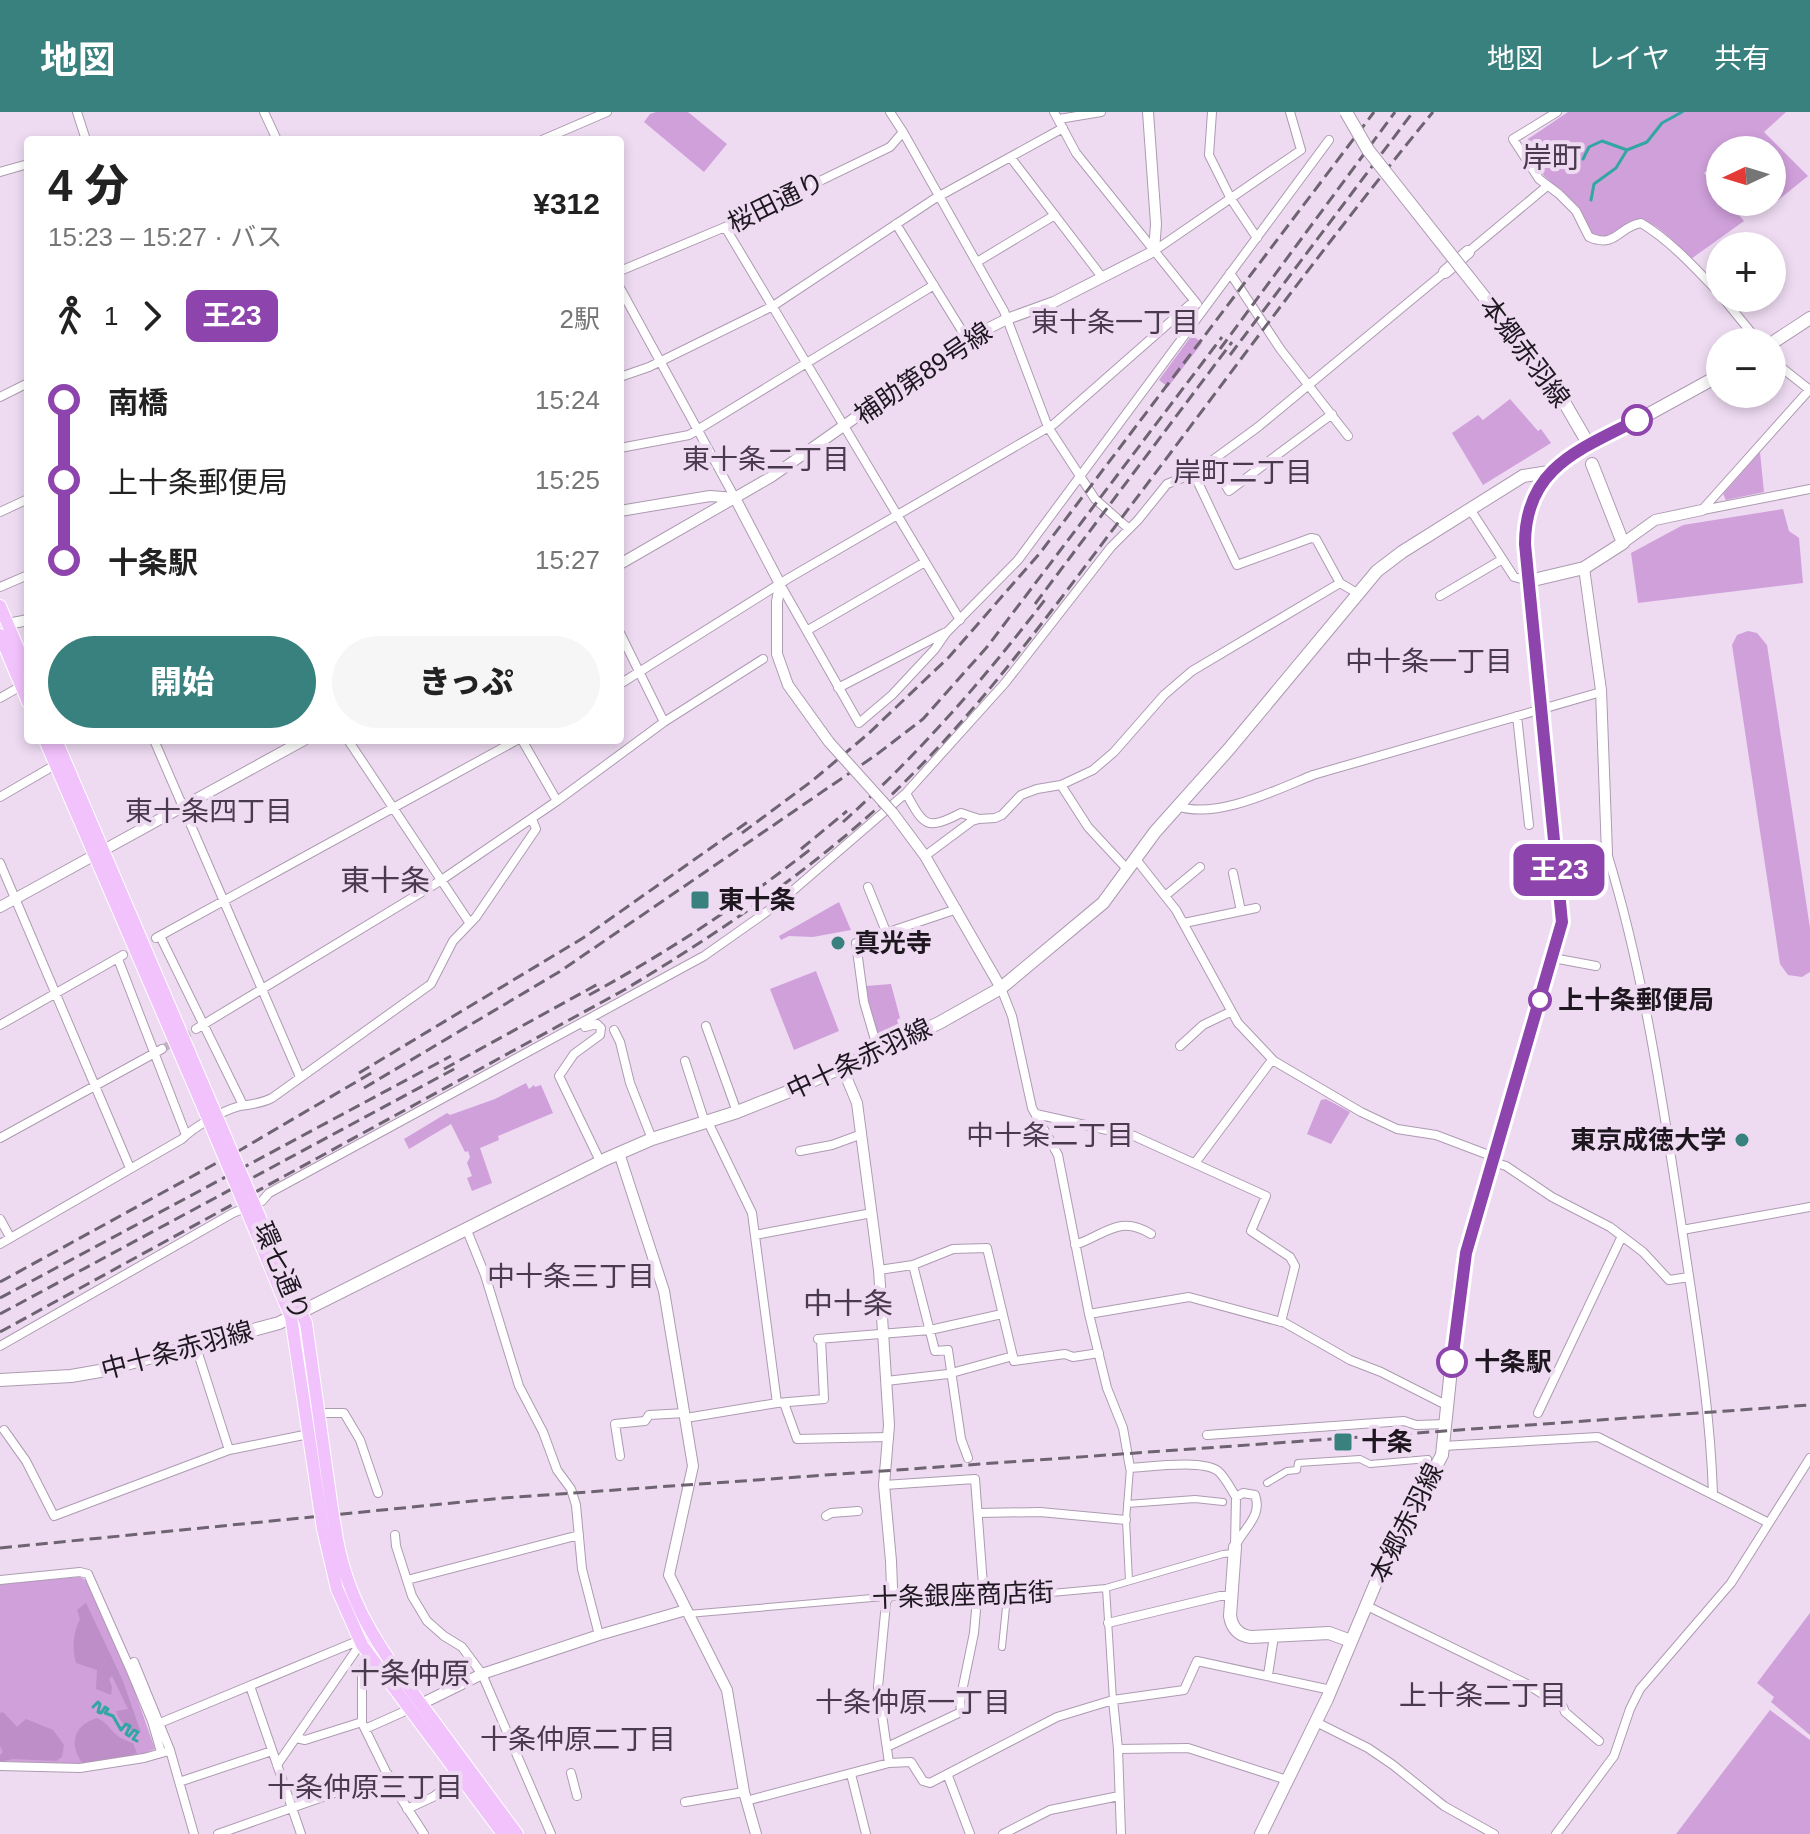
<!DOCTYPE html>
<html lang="ja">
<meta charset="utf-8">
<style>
body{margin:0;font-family:Helvetica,"Noto Sans JP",sans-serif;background:#f6f6f6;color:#222;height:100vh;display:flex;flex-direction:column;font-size:30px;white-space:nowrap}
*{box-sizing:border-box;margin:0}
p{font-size:26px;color:#767676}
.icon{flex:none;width:44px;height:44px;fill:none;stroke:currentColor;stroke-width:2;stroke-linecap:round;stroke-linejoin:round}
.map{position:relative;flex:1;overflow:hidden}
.sheet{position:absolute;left:24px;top:24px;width:600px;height:608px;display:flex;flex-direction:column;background:#fff;border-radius:8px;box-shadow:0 4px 12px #0003}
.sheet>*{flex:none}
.badge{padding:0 16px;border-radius:12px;font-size:28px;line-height:52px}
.needle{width:52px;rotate:266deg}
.buttons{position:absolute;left:1706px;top:24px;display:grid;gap:16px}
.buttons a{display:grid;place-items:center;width:80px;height:80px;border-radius:50%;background:#fff;box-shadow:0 4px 12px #0003;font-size:40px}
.map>.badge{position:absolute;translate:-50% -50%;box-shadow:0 0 0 4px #fff}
.legs{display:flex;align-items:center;gap:12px;height:88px;padding:0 24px;font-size:26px}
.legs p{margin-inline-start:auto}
.headline{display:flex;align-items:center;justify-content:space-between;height:136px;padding:0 24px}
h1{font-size:44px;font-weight:800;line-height:60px}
.primary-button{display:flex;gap:16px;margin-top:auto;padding:16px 24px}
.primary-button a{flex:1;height:92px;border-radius:48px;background:#38817e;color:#fff;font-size:32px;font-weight:800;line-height:92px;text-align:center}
.primary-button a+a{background:#f6f6f6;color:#222}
ul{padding:0 24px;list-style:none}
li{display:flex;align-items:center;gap:28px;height:80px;font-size:30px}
li i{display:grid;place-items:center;width:12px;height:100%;margin:0 10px;background:currentColor}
li i::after{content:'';width:20px;height:20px;margin:-10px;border:6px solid;border-radius:50%;background:#fff}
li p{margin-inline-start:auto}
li:first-child i{background:linear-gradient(#0000 50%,currentColor 0)}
li:last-child i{background:linear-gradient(currentColor 50%,#0000 0)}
header{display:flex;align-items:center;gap:48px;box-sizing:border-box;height:112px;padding:0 40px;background:#38817e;color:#fff}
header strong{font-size:38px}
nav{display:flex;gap:44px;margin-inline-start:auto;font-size:28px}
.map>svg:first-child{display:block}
.green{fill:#d0a0db}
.forest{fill:#be8ec9}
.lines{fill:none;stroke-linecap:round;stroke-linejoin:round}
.stream{stroke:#33a5a2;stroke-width:3}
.minor-tunnel{stroke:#c4b4c8;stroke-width:8;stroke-dasharray:8 4;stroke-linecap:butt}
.pedestrian-casing{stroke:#ad9bb1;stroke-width:8}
.minor-casing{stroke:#ad9bb1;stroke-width:10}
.tertiary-casing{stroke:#ad9bb1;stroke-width:12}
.secondary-casing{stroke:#ad9bb1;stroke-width:14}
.primary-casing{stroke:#fff;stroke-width:14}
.pedestrian{stroke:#fff;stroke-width:6}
.minor{stroke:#fff;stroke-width:8}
.tertiary{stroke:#fff;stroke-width:10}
.secondary{stroke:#fff;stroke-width:12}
.primary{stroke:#f2c2fd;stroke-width:12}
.rail{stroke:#6e6371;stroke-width:3;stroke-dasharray:12 6;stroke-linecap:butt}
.tertiary-bridge-casing{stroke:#ad9bb1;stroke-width:12;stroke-linecap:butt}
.secondary-bridge-casing{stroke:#ad9bb1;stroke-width:14;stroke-linecap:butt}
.primary-bridge-casing{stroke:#fff;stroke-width:14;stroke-linecap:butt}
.tertiary-bridge{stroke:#fff;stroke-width:10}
.secondary-bridge{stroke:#fff;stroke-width:12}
.primary-bridge{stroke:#f2c2fd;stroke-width:12}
.line-1-casing{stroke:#fff;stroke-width:18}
.line-1{stroke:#8e44ad;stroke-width:12}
.stop-1-dot{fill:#fff;stroke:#8e44ad;stroke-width:4}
.poi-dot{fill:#38817e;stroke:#eedbf2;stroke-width:3}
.labels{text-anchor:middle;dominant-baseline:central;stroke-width:8;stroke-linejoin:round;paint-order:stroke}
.street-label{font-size:26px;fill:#1e1720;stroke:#eedbf2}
.poi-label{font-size:26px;font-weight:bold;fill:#1e1720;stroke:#eedbf2;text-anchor:start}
.stop-label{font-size:26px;font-weight:bold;fill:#1e1720;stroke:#eedbf2;text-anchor:start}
.neighbourhood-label{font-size:28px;fill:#4a3a4d;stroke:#eedbf2}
.quarter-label{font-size:30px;fill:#4a3a4d;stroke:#eedbf2}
</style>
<header>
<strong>地図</strong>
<nav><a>地図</a><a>レイヤ</a><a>共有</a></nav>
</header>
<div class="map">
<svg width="1810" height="1722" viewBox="0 0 1810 1722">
<rect width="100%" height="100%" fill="#eedbf2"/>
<path class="green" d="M656,0H688L727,32L704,60L644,10L650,2Z
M1568,0H1786L1764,20L1808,64L1777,89L1772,83V38H1738L1736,35L1732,38H1720V48L1704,61L1720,81V90H1728L1744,109L1691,147C1678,134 1649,99 1630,110C1613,121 1614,127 1591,123L1577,93L1544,64L1525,35L1528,27Z
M1192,223L1202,231L1168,275L1159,268Z
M1510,287L1538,319L1541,317L1551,331L1483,373L1452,321L1478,303L1483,308Z
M1760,340L1764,380L1726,388L1723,382Z
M1783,397L1789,419L1799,426L1803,471L1638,491L1631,441L1683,413Z
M1748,519L1757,521L1767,533L1810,816V860L1802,865L1788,863L1780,852L1732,533L1737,523Z
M839,790L851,818L813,825L789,824L781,828L779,824Z
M816,859L839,919L794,938L770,877Z
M891,872L900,906L897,908L901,922L882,932L878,930L867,893L866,874Z
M526,971L529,977L534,973L535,975L541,973L553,1001L498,1024L499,1028L480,1036L492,1071L472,1079L467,1066L472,1064L467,1051L470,1045L468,1039L465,1040L451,1012L409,1037L404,1027L447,1001L450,1003L495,987Z
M1326,987L1350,1000L1331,1032L1307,1022L1321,988Z
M80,1465L87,1469L130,1566L155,1637C111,1657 48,1651 0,1649V1472Z
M1810,1501V1623L1771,1590L1774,1585L1757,1571Z
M1770,1598L1810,1628V1722H1676Z"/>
<path class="forest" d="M86,1491L123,1569L141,1621C129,1620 119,1610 116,1599L128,1597L112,1564L109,1567L112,1575L111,1583L96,1577L97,1558L76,1551C72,1536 73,1521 80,1507L77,1498Z
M3,1600L17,1615L26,1607L53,1618L64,1633L62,1645L56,1649L13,1647L0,1650V1643L3,1640L0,1634V1601Z
M97,1606C114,1614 109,1624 133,1631L137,1641L121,1647L83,1652C68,1632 74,1613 97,1606Z"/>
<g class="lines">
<path class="stream" d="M1583,47L1589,35L1602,29L1627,38
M1591,88L1594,72L1616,56L1627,38L1647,30L1662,11L1682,0
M93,1595L98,1590L100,1592L98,1600L101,1601L105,1595L108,1597L105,1601L113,1604L121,1618L126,1612L130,1614L126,1622L129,1624L134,1618L138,1620L133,1627L137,1629"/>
<path class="minor-tunnel" d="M162,937L196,917"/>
<defs>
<path id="pedestrian" d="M1267,1371L1287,1359L1297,1358L1298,1351L1360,1347L1370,1352L1428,1347
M1127,1392L1195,1387L1223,1390
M1129,1469L1126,1408L1130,1356
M1106,1476L1113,1588
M688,1502L884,1485H1007L1106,1476L1223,1442L1234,1441
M1002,1535L1007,1485"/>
<path id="minor" d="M77,0L86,28
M264,0L277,28
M1054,0L1076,41L1197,192
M1212,0L1209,43L1231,87L1257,126
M1557,0L1513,27L1539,67L1559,82L1576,99L1589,125C1616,137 1619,114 1641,111C1671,129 1696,157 1720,182
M1059,7L1101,0
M903,20L1004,199L1048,315L1095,387L1129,417
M542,28L607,0
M1011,46L1102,165
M0,60L28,52
M896,112L967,227
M725,115L960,508
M1154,139L1301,38L1290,0
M1468,140L1546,75
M977,150L1055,103
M620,159L725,115L890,35L903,20L890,0
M1230,161L1281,238L1348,324
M620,176L735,386
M1723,186L1759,230
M1772,241L1782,256L1810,278
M620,265L649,255L773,194L934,87L1063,16
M0,285L28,271
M620,336L689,323L934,173
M1212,349L1229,379L1332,302
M1194,362L1237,453L1311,426L1316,427L1340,471L1357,481
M1470,397L1514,465L1529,469
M1702,398L1810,277
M1703,398L1810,377
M0,400L28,387
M780,472L859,611L892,583L935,537L946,521L1018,448L1329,28
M0,475L28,463
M1440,484L1501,448
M808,518L925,450
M620,521L664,610
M620,572L789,466L1054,312L1194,189
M838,576L944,521
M0,586L21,574
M1517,604L1529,713
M154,628L300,965
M348,628L469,810
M522,628L557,689
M1061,673L1088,715L1127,757
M906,681C924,714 926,719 961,701L979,707L995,706L1002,703L1021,683L1037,677L1061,673L1093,658L1114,640L1164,583L1192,559L1340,471
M0,685L55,653
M1177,694C1216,708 1276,678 1313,663L1601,580
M1607,741C1644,861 1662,986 1681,1110C1694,1201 1710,1290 1713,1382
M925,744L972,709L979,707
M1135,746L1176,798L1238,911L1274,949L1361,1000L1397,1017L1436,1023L1494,1045
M0,751L130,1056
M1233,761L1241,799
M868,775L887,822
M1165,784L1200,755
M1184,811L1256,796
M160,824L243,993
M156,826L517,628
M1553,846L1596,854
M118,847L186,1023
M1001,876L1012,904L1032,996L1058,1043L1089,1202L1107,1276L1123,1316L1130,1356C1150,1355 1202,1347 1218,1359C1225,1365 1231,1377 1236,1385
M0,913L123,843
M706,914L737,1000
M585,915L597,912L601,916L600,923L574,942L559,964L600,1049
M196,917L440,769L557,689L664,610L763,547
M614,918L620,930L630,971L652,1027
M1180,934L1203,913L1230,900
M878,938L864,890L856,831L957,797
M685,949L705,1011
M1036,1002L1134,1024L1266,1084L1251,1119L1290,1145L1295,1154L1281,1210
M708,1010L752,1101L777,1291
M0,1026L162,937
M800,1039L832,1033L862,1022
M1493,1050L1506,1054L1552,1085L1610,1115L1643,1140L1669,1168L1689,1165
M1195,1051L1272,948
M0,1107L10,1125
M466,1116L485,1163L519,1274L543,1320L557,1358L571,1377L576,1393L582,1457L599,1523
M1682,1118L1810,1095
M755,1123L872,1101
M0,1132L182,1027C195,1014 222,999 240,994C252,992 260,992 272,986L431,872L453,829L476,805L536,717L532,707
M1075,1133C1105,1123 1119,1102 1151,1122
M913,1153L935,1239L948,1238L961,1327L968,1346
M879,1158L913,1153L953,1137L987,1136L1014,1249L1065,1242L1073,1245L1099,1241
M1089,1202L1189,1185L1285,1211L1350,1248L1381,1260L1448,1294
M818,1227L930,1218L1002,1202
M0,1234L233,1101L262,1089L269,1081L704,844L775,794L906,681L1005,571L1111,435L1138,408L1167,372L1195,361L1258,315L1445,160
M196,1235L229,1338
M886,1269L948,1262L1013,1244
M784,1291L797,1327L889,1325
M319,1301H344L360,1328L378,1381
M1538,1301L1622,1124
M686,1306L777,1291L824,1287L821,1227
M4,1318L26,1349L54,1404L229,1338L309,1322
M1207,1323L1404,1309L1416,1313L1446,1312
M1443,1334L1598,1325L1769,1411
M620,1344L615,1312L645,1309L649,1303L685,1301
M884,1373L975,1367L984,1486
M1243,1381L1255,1383C1263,1405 1243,1416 1235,1435L1236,1385Z
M978,1401L1040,1400L1126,1408
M826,1404L831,1401L858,1399
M395,1423L396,1434L412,1484L427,1509L444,1524L462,1535L482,1562L551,1722
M0,1468L80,1460L88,1462L131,1559L152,1609L161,1640
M407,1468L579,1423
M888,1485L886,1491L878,1575L889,1651
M1365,1493L1525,1571L1563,1595L1565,1600L1599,1629
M1108,1511L1220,1484H1232
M373,1548L362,1558V1611L393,1674L424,1722
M134,1550L170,1638L194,1722
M1268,1563L1274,1524
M250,1574L301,1722
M1113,1588L1118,1637L1121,1722
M1316,1610L1368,1636L1393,1653L1444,1694L1494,1722
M160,1611L360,1528
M365,1617L412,1596
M296,1626L305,1628L362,1610
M887,1635L961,1600L960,1589L974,1521L977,1486
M1118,1637L1188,1636L1287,1668
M277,1653L361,1531
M0,1654L80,1656L144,1646L165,1640
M571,1661L577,1684
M851,1662L866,1722
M948,1664L970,1722
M179,1670L272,1639
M746,1689L889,1651L911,1650L923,1669L930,1671L1057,1605L1113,1588L1184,1578L1197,1549L1331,1578
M685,1690L744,1680
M407,1697L433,1685L460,1665
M218,1722L388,1662
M1003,1722L1050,1698L1119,1684
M1556,1722L1614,1644L1630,1597L1640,1577L1731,1471L1810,1346"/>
<path id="tertiary" d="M735,386L780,472L777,490
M620,399L710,384L735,386
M1623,431L1655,408L1702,398
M620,452L771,365L967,227L1007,207L1054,190L1154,139L1156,112L1148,0
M8,512L28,508
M893,701L925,744L1001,876
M1558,746L1607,741L1601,578L1584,456
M0,795L304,628
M842,955L857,991L879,1158L889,1313L884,1373L891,1449L892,1476L888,1485
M619,1041L664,1179L693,1354L669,1463L727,1578L744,1680L756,1722
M421,1592L482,1562L599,1523L686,1498"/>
<path id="secondary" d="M1445,160L1468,140
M1519,229L1560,283L1589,333
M1772,231L1810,206
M1529,469L1584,456L1623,431L1592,352
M0,1268L71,1264L100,1259L279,1211L606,1047L652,1027L737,1000L790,979L939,911L1001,876L1103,791L1155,720L1229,637L1377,459L1402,440L1523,364L1549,360
M1235,1435L1230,1504C1232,1516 1239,1524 1251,1525L1329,1521L1351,1529
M1261,1722L1327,1587L1382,1456L1442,1343L1460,1171L1466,1141L1561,817L1562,796L1525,432C1525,397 1538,367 1567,347L1720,263"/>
<path id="primary" d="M0,494L28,560
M0,523L28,590
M45,628L206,1002
M56,628L214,998
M263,1113L306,1211L332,1397
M255,1118L291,1205L320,1398
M335,1415C346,1494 384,1542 430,1604C459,1643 488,1683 517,1722
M323,1417L337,1477L362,1533L503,1722"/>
</defs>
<use href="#pedestrian" class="pedestrian-casing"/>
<use href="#minor" class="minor-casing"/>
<use href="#tertiary" class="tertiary-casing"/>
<use href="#secondary" class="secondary-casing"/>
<use href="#primary" class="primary-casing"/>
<use href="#pedestrian" class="pedestrian"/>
<use href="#minor" class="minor"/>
<use href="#tertiary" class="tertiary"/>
<use href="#secondary" class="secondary"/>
<use href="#primary" class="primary"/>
<path class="rail" d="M1220,237L1395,0
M1230,243L1413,0
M1035,492L1232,230
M843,710C919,642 985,566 1047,485
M742,721L812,669L868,622L949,545L1040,441L1374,0
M801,737L847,699
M589,883C668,840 742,791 812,736
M444,957L598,872
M359,961L583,826L749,709
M364,976L559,860L876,643L923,607L987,535L1222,225
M0,1170L242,1037L373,960
M0,1186L451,944
M0,1202L456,956
M0,1220L624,878C712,825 797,768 874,699C969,613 1043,510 1120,408C1223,272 1324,133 1433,0
M0,1436L503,1386L1810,1293"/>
<defs>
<path id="tertiary-bridge" d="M777,490V542L788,573L829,630L893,701"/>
<path id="secondary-bridge" d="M1346,0L1368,38L1519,229"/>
<path id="primary-bridge" d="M214,998L263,1113
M206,1002L255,1118
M332,1397L335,1415
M320,1398L323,1417"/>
</defs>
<use href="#tertiary-bridge" class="tertiary-bridge-casing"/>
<use href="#secondary-bridge" class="secondary-bridge-casing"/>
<use href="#primary-bridge" class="primary-bridge-casing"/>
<use href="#tertiary-bridge" class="tertiary-bridge"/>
<use href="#secondary-bridge" class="secondary-bridge"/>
<use href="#primary-bridge" class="primary-bridge"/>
</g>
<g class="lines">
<defs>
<path id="line-1" d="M1452,1250L1466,1141L1562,810L1525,432C1525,356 1579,338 1637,308"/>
</defs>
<use href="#line-1" class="line-1-casing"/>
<use href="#line-1" class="line-1"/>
</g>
<g class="stop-1-dot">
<circle cx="1637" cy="308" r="14"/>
<circle cx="1540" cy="888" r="10"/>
<circle cx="1452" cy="1250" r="14"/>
</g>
<g class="poi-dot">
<rect x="690" y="778" width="20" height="20" rx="4"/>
<circle cx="838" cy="831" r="8"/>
<circle cx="1742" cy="1028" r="8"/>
<rect x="1333" y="1320" width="20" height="20" rx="4"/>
</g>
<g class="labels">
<g class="street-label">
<text transform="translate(776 90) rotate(-26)">桜田通り</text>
<text transform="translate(1525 240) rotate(53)">本郷赤羽線</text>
<text transform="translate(923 261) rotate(-34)">補助第89号線</text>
<text transform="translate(859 947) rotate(-25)">中十条赤羽線</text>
<text transform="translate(282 1159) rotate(67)">環七通り</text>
<text transform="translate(177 1238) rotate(-15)">中十条赤羽線</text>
<text transform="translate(1406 1411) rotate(-63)">本郷赤羽線</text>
<text transform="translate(963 1483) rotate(-2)">十条銀座商店街</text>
</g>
<g class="poi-label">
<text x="718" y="788">東十条</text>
<text x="854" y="831">真光寺</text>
<text x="1726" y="1028" text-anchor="end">東京成徳大学</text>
<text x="1361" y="1330">十条</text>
</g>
<g class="stop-label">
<text x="1558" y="888">上十条郵便局</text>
<text x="1474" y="1250">十条駅</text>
</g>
<g class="neighbourhood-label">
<text x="1115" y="210">東十条一丁目</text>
<text x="766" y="347">東十条二丁目</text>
<text x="1243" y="360">岸町二丁目</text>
<text x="1429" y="549">中十条一丁目</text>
<text x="209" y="699">東十条四丁目</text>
<text x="1050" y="1023">中十条二丁目</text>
<text x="571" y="1164">中十条三丁目</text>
<text x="1483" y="1583">上十条二丁目</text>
<text x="913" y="1590">十条仲原一丁目</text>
<text x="578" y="1627">十条仲原二丁目</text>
<text x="365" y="1675">十条仲原三丁目</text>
</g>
<g class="quarter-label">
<text x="1552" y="45">岸町</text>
<text x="385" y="768">東十条</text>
<text x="848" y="1191">中十条</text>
<text x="410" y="1561">十条仲原</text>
</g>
</g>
</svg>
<div class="buttons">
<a><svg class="needle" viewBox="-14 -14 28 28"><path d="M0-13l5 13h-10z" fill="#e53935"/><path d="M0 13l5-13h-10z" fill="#767676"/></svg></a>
<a>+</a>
<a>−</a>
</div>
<b class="badge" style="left:1559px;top:758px;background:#8e44ad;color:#fff">王23</b>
<section class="sheet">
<div class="headline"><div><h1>4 分</h1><p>15:23 – 15:27 · バス</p></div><b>¥312</b></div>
<div class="legs"><svg class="icon" aria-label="walk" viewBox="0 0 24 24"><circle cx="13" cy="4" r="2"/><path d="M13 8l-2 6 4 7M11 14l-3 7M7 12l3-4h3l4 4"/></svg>1<svg class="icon" aria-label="forward" viewBox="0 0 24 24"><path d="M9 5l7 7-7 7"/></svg><b class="badge" style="background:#8e44ad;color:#fff">王23</b><p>2駅</p></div>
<ul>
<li><i style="color:#8e44ad"></i><b>南橋</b><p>15:24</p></li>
<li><i style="color:#8e44ad"></i><span>上十条郵便局</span><p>15:25</p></li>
<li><i style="color:#8e44ad"></i><b>十条駅</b><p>15:27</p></li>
</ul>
<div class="primary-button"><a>開始</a><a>きっぷ</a></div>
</section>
</div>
